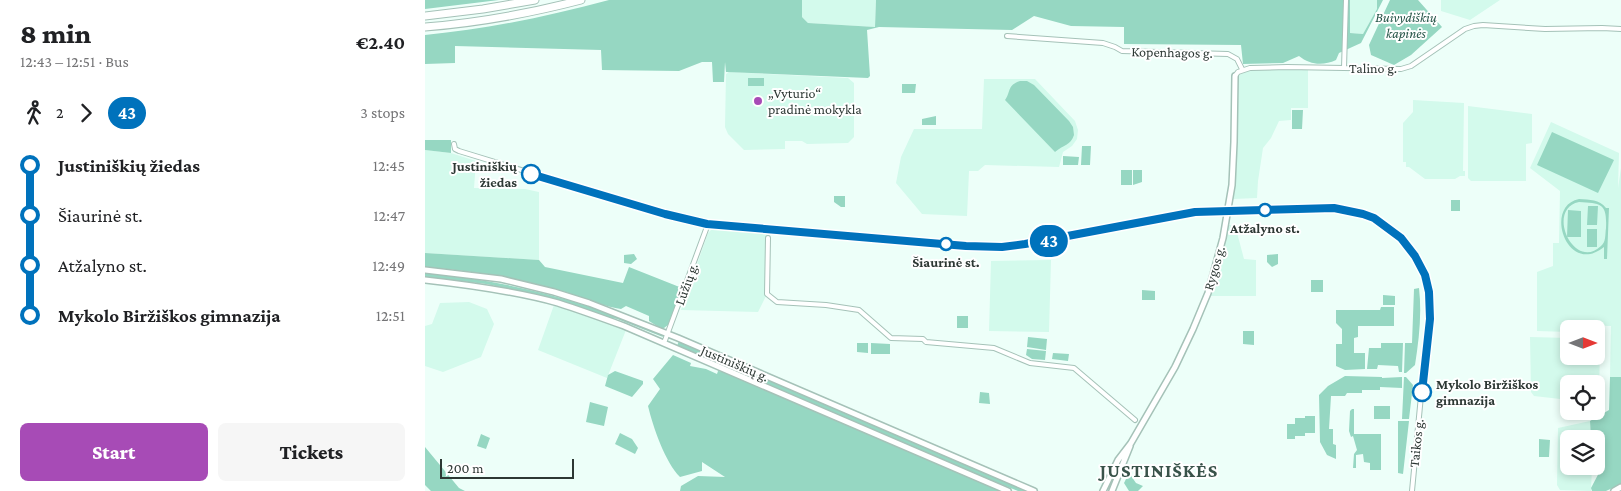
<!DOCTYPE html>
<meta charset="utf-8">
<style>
body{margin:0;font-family:"Crimson Pro",serif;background:#f6f6f6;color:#202124;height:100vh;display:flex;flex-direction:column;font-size:19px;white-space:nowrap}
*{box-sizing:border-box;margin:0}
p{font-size:16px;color:#757577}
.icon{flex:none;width:28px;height:28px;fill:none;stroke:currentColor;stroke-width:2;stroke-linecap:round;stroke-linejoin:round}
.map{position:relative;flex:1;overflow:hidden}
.panel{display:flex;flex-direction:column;background:#fff;width:425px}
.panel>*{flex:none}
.badge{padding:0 10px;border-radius:16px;font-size:18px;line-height:32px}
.needle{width:32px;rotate:90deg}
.buttons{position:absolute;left:1135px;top:320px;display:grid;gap:10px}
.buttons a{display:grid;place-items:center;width:45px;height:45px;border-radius:8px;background:#fff;box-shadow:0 2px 8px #0003;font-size:25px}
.scale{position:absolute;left:15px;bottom:12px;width:134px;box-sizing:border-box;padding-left:5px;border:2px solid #2d3834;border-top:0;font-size:14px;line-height:18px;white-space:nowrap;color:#2d3834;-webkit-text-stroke:4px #fff;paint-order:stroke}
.map>.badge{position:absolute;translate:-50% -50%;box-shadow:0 0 0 2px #fff}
.legs{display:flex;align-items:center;gap:8px;height:55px;padding:0 20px;font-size:16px}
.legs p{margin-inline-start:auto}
.head{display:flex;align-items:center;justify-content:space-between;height:85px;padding:0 20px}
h1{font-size:28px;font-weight:800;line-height:38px}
.primary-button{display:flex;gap:10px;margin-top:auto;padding:10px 20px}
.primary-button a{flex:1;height:58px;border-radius:8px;background:#a74bb6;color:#fff;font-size:20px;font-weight:800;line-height:58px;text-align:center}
.primary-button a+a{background:#f6f6f6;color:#202124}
ul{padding:0 20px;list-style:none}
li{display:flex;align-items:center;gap:18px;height:50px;font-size:19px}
li i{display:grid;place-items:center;width:8px;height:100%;margin:0 6px;background:currentColor}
li i::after{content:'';width:12px;height:12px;margin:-6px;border:4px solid;border-radius:50%;background:#fff}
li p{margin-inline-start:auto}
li:first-child i{background:linear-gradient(#0000 50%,currentColor 0)}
li:last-child i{background:linear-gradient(currentColor 50%,#0000 0)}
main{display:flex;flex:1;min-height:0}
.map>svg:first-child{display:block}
.built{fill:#d3faec}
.green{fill:#96d7c2;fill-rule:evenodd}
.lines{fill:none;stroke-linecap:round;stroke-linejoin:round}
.street-casing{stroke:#a5c2b8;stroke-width:6}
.secondary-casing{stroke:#a5c2b8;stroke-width:8}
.highway-casing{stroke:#a5c2b8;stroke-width:9}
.street{stroke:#fff;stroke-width:4}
.secondary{stroke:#fff;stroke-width:5}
.highway{stroke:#fff;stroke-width:7}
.line-1-casing{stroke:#fff;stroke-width:11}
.line-1{stroke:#0072bc;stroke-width:8}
.poi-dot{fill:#a74bb6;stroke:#fff;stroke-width:2}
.stop-1-dot{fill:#fff;stroke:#0072bc;stroke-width:2.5}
.labels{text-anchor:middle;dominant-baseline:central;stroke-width:4;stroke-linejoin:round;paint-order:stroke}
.park-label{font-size:14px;font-style:italic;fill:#275649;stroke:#fff}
.street-label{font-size:14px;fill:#2d3834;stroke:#fff}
.poi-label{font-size:14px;fill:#2d3834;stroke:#fff;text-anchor:start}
.stop-label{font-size:14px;font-weight:bold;fill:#2d3834;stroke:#fff}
.district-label{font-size:19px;font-weight:bold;letter-spacing:1px;fill:#39534a;stroke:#fff}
</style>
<main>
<section class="panel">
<div class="head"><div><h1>8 min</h1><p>12:43 – 12:51 · Bus</p></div><b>€2.40</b></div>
<div class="legs"><svg class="icon" aria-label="walk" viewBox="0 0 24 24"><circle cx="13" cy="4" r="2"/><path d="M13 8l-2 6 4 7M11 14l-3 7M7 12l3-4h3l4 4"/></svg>2<svg class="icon" aria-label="forward" viewBox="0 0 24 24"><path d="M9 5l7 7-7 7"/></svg><b class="badge" style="background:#0072bc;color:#fff">43</b><p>3 stops</p></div>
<ul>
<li><i style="color:#0072bc"></i><b>Justiniškių žiedas</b><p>12:45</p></li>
<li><i style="color:#0072bc"></i><span>Šiaurinė st.</span><p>12:47</p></li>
<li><i style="color:#0072bc"></i><span>Atžalyno st.</span><p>12:49</p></li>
<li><i style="color:#0072bc"></i><b>Mykolo Biržiškos gimnazija</b><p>12:51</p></li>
</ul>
<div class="primary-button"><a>Start</a><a>Tickets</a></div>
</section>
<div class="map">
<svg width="1196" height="491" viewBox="0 0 1196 491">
<rect width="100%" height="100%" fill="#edfff9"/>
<path class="built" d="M377,0H451L450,27L383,23L377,17Z
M925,0H952V9L938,34L925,33Z
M1016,0H1075L1045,20L1016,11Z
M862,68H883V108H866V120L854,121L846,138L838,148L833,181L832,198L808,199L811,153L812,77L816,72L821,70Z
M304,72L423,78L429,83V137L423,143L382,144L377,141H360V149L319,150L303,134L300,127L301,74Z
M559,79H610L650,121L653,130L652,139L647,146L638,152L634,167L560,165L553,171H544L542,216L497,214L471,183L476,157L489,129H557Z
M988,100L1039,103L1038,171H1040V176H1035L1030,179H1000L984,167H981V162H978V123L988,112Z
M1043,106L1107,114V143L1101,144V181H1046L1043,178Z
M1126,122L1194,153L1193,188L1196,168V377H1185L1186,326L1147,325L1146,329H1144V332L1112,331V272L1128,266V243H1134L1135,191L1105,168Z
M0,150L26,153L51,161L49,188L100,189L114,192V260L0,253Z
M804,225H810L819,259L831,260V296H785L795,265Z
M287,229L342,233L341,296L333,312L256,310L283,233Z
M626,260L624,332L564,331L566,261Z
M44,302L62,309L69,324L56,357L18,372L0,366V326L7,324L15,303Z
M129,305L201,330L182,378L113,350Z
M1105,337L1144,338V356H1171V339L1173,340L1175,344L1174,398L1172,400H1171V384H1144V400L1109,396L1106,392Z
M1165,421L1166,439H1144V466H1167L1166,491L1135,490L1132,485L1133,428Z"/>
<path class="green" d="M0,0H74L0,9Z
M184,0H377V17L383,23L450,27L451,0H925V33L938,34L952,9V0H958L936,43L914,53L911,60C898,66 885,65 874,56L858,63L818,64L816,45L699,44V27L646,26L609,16L587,30L454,27L442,30L445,76L443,78L301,72L300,62L299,82H288L287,62H277L254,71L177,70L176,50L30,46V63L0,64V35C63,29 124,16 184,0Z
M965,0H993L1017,27L986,55L969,65L946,55L944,45Z
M323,78H339V86H323Z
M595,81H602L609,85L644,121L648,127L649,135C646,145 638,145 630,152L580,100C586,92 582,85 595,81Z
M477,84H491L490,93H477Z
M867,110H878L877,129H867Z
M511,116V125H497V119Z
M1127,132L1189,160L1173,193L1112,165Z
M0,140H26V153L0,150Z
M657,146H666L665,165H656Z
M638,156L654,157L653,165H638Z
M696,170H707V185H696Z
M708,170H717V182L708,185Z
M409,196H420V207H416L409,202Z
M1154,199C1165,200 1174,199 1181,208H1184L1182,259H1179V247C1142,277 1118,206 1154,199ZM1154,202C1177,203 1182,204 1181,228C1180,235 1181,242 1176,246C1149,272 1120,209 1154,202Z
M1026,200H1035V211H1026Z
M1163,206H1173L1172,225H1162Z
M1143,210L1156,211V237H1142Z
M1162,229H1172V247H1162Z
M0,253L114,260L120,267L198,283L204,267L257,288L243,325L239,328H235L224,321V316L201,306L196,309C181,307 167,301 152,296C139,291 125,288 111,284C75,275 37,270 0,267Z
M209,254L212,259L206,264L199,263V255Z
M853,254V264L847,267L842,262V255Z
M0,273C83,281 161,300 237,335L238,337L192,319L181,317L138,302L105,293L61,284L0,277Z
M886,280H898V292H886Z
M994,288C997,314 994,339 990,365L981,373H979L980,343H987L989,289Z
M717,290L730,291V300H717Z
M958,295L970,296V305H958Z
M956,307H969V326H933V337L929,338V353H940V369L920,370L911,366V344H917V329L911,323V310H955Z
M532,316H543V328H532Z
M818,331H829V345L818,344Z
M603,337L622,339L621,350L602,347Z
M254,341L601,491H593L543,471L261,350L252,346Z
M432,343H443V353L432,352Z
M446,343L465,344V354H446Z
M956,343H978L977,372H974L973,366L953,365L952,369H942L944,348H956Z
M602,349L621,351L620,360L607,359L601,355Z
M628,353L644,354L643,361L627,359Z
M248,355L266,363L265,366L281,369L292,374L293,371L301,372L576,491H255L256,486L273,476L300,477L277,462V471L255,477C240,462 228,427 223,406L235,389L228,379Z
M190,371L218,381V384L207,397L180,386L183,375Z
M920,376L957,377V378L977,377V388L955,387V390H937V393H922L920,396H906L904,429H908V444L911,445V459L902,455L895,442L894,395L903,386Z
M979,377H981L988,385L984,419H977Z
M1185,377H1196V484L1181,491H1167L1166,488L1176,469L1169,471L1167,475V466H1171V439H1166L1165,421L1184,410Z
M555,392L564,393L565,404L554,403Z
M165,402L183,407L179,426L161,422Z
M1136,403H1144V411H1156V414H1136Z
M949,406H965V419H949Z
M927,409H929V434H956V470H945V463L939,462L938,454L931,455V468H928L929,454L932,450L928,436L926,437L924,431L925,411Z
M880,416H890V433H880V436H870V439H862V424H870V418H880Z
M973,421H984L978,474L973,473Z
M195,433L207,439L213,448L210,454L190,444Z
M56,434L65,438L61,449L52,446Z
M1114,439L1125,440L1124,457H1114Z
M0,447L34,488L40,491H6L0,485Z
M704,473L711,483L718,486L713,491H704L699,483Z"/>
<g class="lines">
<defs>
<path id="street" d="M582,36L678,43L690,47L697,51L803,54L812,59L817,69
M919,68L921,0
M810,76L813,72L825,68L862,67L976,69L986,66L1040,29L1049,26L1058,25L1120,29L1177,28L1196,29
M29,144L30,149L34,151L240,214C253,217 266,221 280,223C325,231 371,232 416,236C468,240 521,247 574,247C634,246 698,223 758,213C788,208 820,210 850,209C903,207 959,202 990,256C1014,297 1002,341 997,385C994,420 990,456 987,491
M343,238L342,294L352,302L401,305L434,310L466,338L498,339L501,342L569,348L605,363L649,368L710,420
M239,343L283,224"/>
<path id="secondary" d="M0,270L76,279L129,292L164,303L253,338L609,491
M0,280C45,285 90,291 133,303C155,310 177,318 199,326L583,491
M678,491L693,460L706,443L750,367L768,329L783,293L798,238L807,185L809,142L810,76
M687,491L705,446
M1189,491L1196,487"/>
<path id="highway" d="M0,16L58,9L110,0
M0,27C52,23 106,13 156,0"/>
</defs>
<use href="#street" class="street-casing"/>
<use href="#secondary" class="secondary-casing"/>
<use href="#highway" class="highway-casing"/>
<use href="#street" class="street"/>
<use href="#secondary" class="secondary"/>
<use href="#highway" class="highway"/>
</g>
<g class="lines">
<defs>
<path id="line-1" d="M106,174L240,214L282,224L541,246L577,247L600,244L770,212L909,208L938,214L949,218L976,238L990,256L1000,275L1004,292L1005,319L997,392"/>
</defs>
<use href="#line-1" class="line-1-casing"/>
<use href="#line-1" class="line-1"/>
</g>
<circle class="poi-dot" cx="333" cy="101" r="5"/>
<g class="stop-1-dot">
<circle cx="106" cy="174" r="9"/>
<circle cx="840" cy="210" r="6"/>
<circle cx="521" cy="244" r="6"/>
<circle cx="997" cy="392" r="9"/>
</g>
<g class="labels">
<g class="park-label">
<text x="981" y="17">Buivydiškių<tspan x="981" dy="16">kapinės</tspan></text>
</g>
<g class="street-label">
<text transform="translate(747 52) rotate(1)">Kopenhagos g.</text>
<text x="948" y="68">Talino g.</text>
<text transform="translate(789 268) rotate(-74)">Rygos g.</text>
<text transform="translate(261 284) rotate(-70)">Lūžių g.</text>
<text transform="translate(310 363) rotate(23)">Justiniškių g.</text>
<text transform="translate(991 443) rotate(-84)">Taikos g.</text>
</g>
<g class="poi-label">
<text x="343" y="93">„Vyturio“<tspan x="343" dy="16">pradinė mokykla</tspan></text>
</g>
<g class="stop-label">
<text x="92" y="166" text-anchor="end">Justiniškių<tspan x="92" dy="16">žiedas</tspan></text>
<text x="840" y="228">Atžalyno st.</text>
<text x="521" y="262">Šiaurinė st.</text>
<text x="1011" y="384" text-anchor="start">Mykolo Biržiškos<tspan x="1011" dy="16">gimnazija</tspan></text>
</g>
<g class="district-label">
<text x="734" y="470">JUSTINIŠKĖS</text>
</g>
</g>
</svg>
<div class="buttons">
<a><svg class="needle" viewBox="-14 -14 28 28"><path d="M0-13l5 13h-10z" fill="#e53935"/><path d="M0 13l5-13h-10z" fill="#757577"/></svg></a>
<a><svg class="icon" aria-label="locate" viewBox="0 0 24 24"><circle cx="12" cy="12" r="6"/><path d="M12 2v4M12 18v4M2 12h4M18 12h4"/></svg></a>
<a><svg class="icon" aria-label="layers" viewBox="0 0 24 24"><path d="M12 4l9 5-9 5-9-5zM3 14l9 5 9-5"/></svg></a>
</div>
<div class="scale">200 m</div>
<b class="badge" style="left:624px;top:241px;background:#0072bc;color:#fff">43</b>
</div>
</main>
